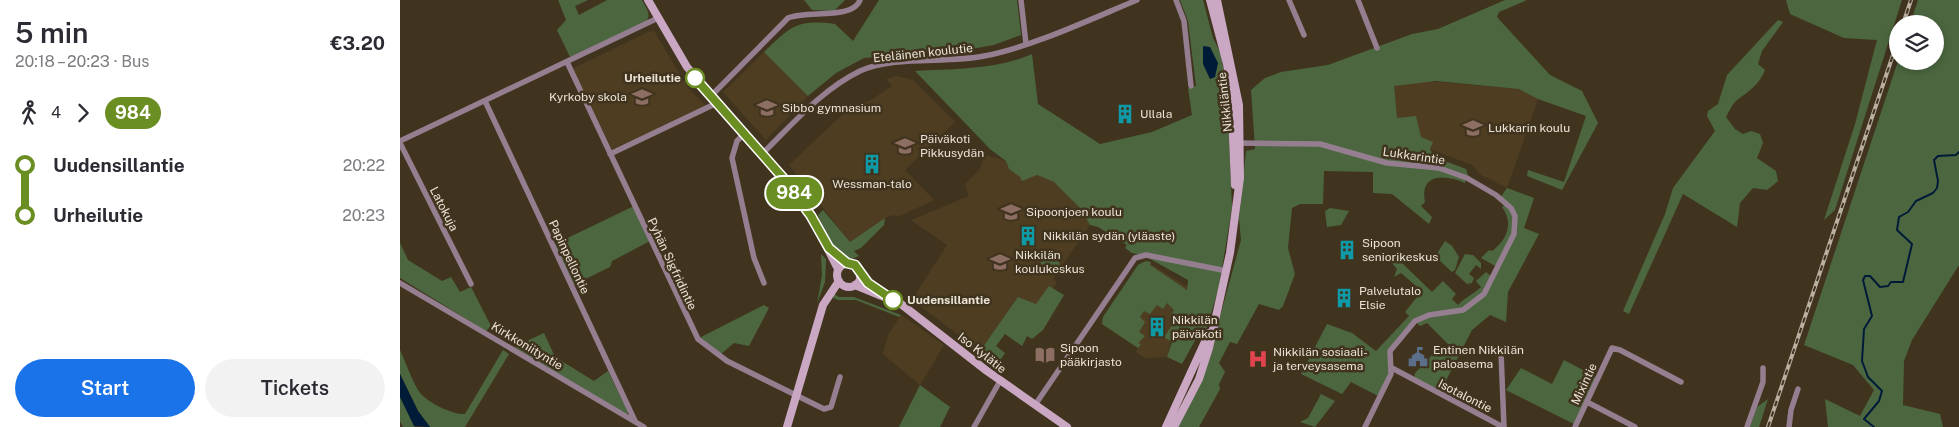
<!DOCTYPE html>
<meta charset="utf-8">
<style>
body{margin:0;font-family:"Public Sans",sans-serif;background:#f2f2f3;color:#2b2b33;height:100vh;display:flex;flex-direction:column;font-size:19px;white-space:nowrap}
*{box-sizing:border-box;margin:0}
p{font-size:16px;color:#7c7c81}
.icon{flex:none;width:28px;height:28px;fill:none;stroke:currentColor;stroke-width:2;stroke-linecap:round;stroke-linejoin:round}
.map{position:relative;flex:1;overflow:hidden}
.sheet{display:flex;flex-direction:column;background:#fff;width:400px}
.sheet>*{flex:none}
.badge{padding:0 10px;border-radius:16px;font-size:18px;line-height:32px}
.controls{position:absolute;left:1489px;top:15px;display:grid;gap:10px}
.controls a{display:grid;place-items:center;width:55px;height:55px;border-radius:50%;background:#fff;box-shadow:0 2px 8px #0003;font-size:25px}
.map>.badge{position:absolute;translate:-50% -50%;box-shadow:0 0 0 2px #fff}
.legs{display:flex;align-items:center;gap:8px;height:55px;padding:0 15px;font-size:16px}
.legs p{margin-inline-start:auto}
.headline{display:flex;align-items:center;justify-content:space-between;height:85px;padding:0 15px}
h1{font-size:28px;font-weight:600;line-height:38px}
.button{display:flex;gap:10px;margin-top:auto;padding:10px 15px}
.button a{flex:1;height:58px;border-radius:30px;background:#1a73e8;color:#fff;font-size:20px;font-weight:600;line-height:58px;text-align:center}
.button a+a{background:#f2f2f3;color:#2b2b33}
ul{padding:0 15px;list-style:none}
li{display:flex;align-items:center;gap:18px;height:50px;font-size:19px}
li i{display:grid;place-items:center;width:8px;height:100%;margin:0 6px;background:currentColor}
li i::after{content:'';width:12px;height:12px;margin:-6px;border:4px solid;border-radius:50%;background:#fff}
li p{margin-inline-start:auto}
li:first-child i{background:linear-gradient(#0000 50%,currentColor 0)}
li:last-child i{background:linear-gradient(currentColor 50%,#0000 0)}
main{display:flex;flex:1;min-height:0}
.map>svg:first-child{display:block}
.built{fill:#4e3d21}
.green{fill:#4c6740}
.water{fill:#001b38}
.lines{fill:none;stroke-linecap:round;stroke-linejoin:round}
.stream{stroke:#001b38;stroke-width:2}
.street{stroke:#957e90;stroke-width:5.5}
.secondary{stroke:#caa7c3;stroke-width:8}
.rail-casing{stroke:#bab0a1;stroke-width:4}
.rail{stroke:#41341f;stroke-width:2;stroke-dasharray:5.5;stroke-linecap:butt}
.line-1-casing{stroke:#fff;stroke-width:11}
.line-1{stroke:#6b8e23;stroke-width:8}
.stop-1-dot{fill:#fff;stroke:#6b8e23;stroke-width:2.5}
.labels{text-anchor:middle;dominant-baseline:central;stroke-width:5;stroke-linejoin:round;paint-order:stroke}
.street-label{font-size:12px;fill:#ebe3d6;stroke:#41341f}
.stop-label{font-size:12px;font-weight:bold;fill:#ebe3d6;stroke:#41341f;text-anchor:end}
.poi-label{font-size:12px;fill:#ebe3d6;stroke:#41341f;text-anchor:start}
</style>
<main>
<section class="sheet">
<div class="headline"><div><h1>5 min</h1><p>20:18 – 20:23 · Bus</p></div><b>€3.20</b></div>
<div class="legs"><svg class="icon" aria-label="walk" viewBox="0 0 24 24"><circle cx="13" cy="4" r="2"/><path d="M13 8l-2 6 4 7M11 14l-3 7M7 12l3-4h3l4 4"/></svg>4<svg class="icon" aria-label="forward" viewBox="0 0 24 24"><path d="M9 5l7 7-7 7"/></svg><b class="badge" style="background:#6b8e23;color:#fff">984</b></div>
<ul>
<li><i style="color:#6b8e23"></i><b>Uudensillantie</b><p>20:22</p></li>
<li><i style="color:#6b8e23"></i><b>Urheilutie</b><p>20:23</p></li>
</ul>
<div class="button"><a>Start</a><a>Tickets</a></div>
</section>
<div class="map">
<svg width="1559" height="427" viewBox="0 0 1559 427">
<rect width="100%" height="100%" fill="#41341f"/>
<path class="built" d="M254,31L288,88L307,107L212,149L172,69L248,32Z
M364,52L408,96L366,140L323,92Z
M496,76L513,80L555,122L505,170L534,200L498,217L494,215L485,218L450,242L389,165L444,113L453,106L471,100L492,86L486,79Z
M1025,81L1119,89L1138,99L1107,188L1081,175L1072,165L1030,149L1021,137L997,118L993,86Z
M585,155L606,161L609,169L620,177L637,175L654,182L680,208L690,225L653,279L657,283L639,309L618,297L580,351L512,300L547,245L511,220L569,196L565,184L580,169Z
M746,261L788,287L770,316L776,320L767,357L745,358L736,352L738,348L702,324L703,317L738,265Z
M501,315L544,345L520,385L483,354L488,335Z"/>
<path class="green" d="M158,0H188L175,6L179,15L207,0H242C246,8 252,14 246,22L170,57L157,30L166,20Z
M404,0H445L434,11L412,10Z
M479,0H617L621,35L594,45L571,49L464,58L436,73L408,96L364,52C391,27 395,19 435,24L453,41Z
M780,0H803L813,38L821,54L827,93L832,207L819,287L807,327L797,337L782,364L767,357L772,342L764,337L776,320L770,316L774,310L767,303L763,309L757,305L750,314L744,311L740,317L745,322L739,332L745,336L738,343L741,344L738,348L702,324L703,317L738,265L746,261L751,262L750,265L787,290L788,280L743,255L732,253L725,248L727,245L698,227L690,225L680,208L654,182L637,175L622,181L620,177L609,169L606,161L590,149L515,71C553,69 596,70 632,54L638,104L700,144L752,132L792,115L788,88L796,86L788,21Z
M1105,0H1127L1099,12L1097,17L1150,75L1182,91L1198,123L1162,190L1127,176L1128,170L1164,182L1186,116L1138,99L1119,89L1036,81L994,86L997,118L1016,116L1021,137L1033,142L1030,149L1032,153L1040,156L1045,161L1066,169L1068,175L1065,183C1047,175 1019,172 1025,202L1021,206L1032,217L1029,224L992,194L973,193V172L924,171L923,204H900L892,208L888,248L895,274L883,306L879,310L859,304L837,344L830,342L819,363L825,372L819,384L820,389L799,427H777L809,357L841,240L839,219L846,151L855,149L851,90L865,78L881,72L928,65L1012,34L1038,29Z
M1386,0H1502L1435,210L1424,220L1455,124L1477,40L1444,38L1390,14Z
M1518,0H1559V265L1512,340L1504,361L1503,405L1540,414L1543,427H1428L1425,399L1460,416L1474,390L1453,365L1404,345L1498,61H1535V24H1510Z
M1378,20L1383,22L1362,51L1358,64L1365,70C1359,85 1349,91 1337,100C1332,104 1329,112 1326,117L1335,129L1343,134L1351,131L1360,134L1363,143L1357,158L1376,171L1378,181L1367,190L1353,188L1340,203L1337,227L1283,194L1229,314L1223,311L1265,214L1273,188L1315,131L1307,116L1308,111L1318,104L1327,75Z
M1107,188L1134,198L1124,228L1139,234L1108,292L1106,322L1090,315L1072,330L1040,392L1014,380L1015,373L1034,353L1040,357L1049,345L1027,323L1020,326L1015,321L990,351L992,368L980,397L951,382L942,394L901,374L927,324L952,333L976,351L1009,316L1005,312L1022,291L1001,273L994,277L997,269L992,263H1002L1032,292L1043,281L1056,294L1052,299L1058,305C1065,297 1073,295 1081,287L1076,281L1086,272L1092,277L1097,267L1081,258L1089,250L1092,251C1107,240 1114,223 1102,207L1106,204L1100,198Z
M234,206L250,241L212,261L210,267L171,286L153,245Z
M930,208L949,211L941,225L927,227L925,211Z
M423,210L450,242L485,218L484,225L461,248L454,251L459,256L449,260C433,248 424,233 418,215Z
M1045,241L1052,246L1059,257L1055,270L1052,272L1039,260L1038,252Z
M0,243L8,260L42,281L51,277L60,292L71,287L91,326L86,331L0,278Z
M421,254L426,259L425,282L417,304L422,275Z
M1065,254L1073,255L1081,263V269L1076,265L1069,274L1074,278L1072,283L1067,284L1055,273Z
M655,258L660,264L651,275L640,262Z
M649,286L664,295L643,330L632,339L627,336L622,346L605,334L596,346L605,353L597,365L580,351L618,297L636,304Z
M434,294L439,297H454L501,315L499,317L456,300H438L432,297Z
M364,305L369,308L349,346L334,343L321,354L311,348L301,337Z
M144,333L155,357L194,381L208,371L228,412L227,415L114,347Z
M0,350C6,363 11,378 18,390C24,401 52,415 65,414L103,350L109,354L65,427H30L18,411L0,374Z
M1164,360L1198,378L1176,425L1106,390L1121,368L1152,384Z
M520,385L550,407L540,427H499Z
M921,394L935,401L915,427L900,422L908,418Z
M0,397L15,427H3L0,421Z
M1368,399L1359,427H1350L1357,407Z"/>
<path class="water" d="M803,46L810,47L818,63L815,77L810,79L803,64Z
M0,374L18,411L30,427L14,426L0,397Z"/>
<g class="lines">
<path class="stream" d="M1474,427L1464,419L1479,401L1482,391L1468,377L1462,361L1464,329L1472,316L1463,280L1465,276H1470L1480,287L1488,286L1491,282H1503L1512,244L1497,230L1499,217L1508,212L1516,201L1533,193L1537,188L1538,181L1534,160L1538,156L1556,155L1559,152"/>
<path class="street" d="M621,0L626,44
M776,0L784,21L791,86
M889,0L904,35
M958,0L977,48
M167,62L298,339L327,361L424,409L431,407L440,377
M311,96L388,18C407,10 453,20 460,0
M85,101L235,421
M344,134L337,141L332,158L354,258L364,283
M0,141L258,18
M0,143L71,284
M836,143L920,144L987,163L1039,168L1067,178L1096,195L1111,208L1115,216L1114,234L1084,294L1063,310L1029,315L1015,321L990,351L991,374L965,427
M210,154L317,103
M362,154C393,124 421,90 460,71C495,55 546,64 584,56C632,47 691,19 737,0
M0,283L244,427
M1101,352L1104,427
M992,368L1103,427
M1187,402L1235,427
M635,405L735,258L746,255L827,271
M574,427L600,381
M1175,427L1212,348L1220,350L1281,382
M1347,427L1363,382V368
M1389,427L1391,410L1398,389"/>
<path class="secondary" d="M248,0L287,67L384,179L411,216L438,269
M810,0L827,64L831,91L835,185
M429,248L447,263
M437 275a12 12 0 1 1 24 0a12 12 0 1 1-24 0Z
M460,276L481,293
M455,285L501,304L587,371L667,427
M387,427L423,305L439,281
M766,427L809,333
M774,427L799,379L809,348L830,253L840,178L839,105L817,0"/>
<defs>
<path id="rail" d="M1503,24L1511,0
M1368,427L1498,40"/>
</defs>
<use href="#rail" class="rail-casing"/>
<use href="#rail" class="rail"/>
</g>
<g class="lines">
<defs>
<path id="line-1" d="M295,78L384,179L411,216L429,248L447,263L455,265L468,283L493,300"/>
</defs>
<use href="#line-1" class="line-1-casing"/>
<use href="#line-1" class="line-1"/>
</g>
<defs>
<symbol id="school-bare" viewBox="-9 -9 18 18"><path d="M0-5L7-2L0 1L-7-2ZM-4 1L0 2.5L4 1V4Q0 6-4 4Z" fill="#8d6e63" stroke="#41341f" stroke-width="2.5" paint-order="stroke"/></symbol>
<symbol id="building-bare" viewBox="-9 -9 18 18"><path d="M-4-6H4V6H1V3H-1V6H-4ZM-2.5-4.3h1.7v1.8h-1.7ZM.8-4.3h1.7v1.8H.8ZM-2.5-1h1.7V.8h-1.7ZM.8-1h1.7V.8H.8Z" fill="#0f9aa8" stroke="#41341f" stroke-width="2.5" paint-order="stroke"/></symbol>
<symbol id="library-bare" viewBox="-9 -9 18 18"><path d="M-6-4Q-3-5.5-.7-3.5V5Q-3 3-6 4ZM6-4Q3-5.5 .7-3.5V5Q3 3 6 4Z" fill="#8d6e63" stroke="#41341f" stroke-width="2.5" paint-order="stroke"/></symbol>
<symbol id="civic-bare" viewBox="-9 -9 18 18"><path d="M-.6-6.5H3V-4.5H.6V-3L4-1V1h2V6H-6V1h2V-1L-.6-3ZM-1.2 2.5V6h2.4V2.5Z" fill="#5c6f8a" stroke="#41341f" stroke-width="2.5" paint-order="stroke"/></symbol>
<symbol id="hospital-bare" viewBox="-9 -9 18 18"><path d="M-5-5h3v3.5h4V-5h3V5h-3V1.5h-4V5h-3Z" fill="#e0444e" stroke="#41341f" stroke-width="2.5" paint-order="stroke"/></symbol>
</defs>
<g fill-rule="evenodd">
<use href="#school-bare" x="228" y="83" width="28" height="28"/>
<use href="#school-bare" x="353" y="94" width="28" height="28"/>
<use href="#building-bare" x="711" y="100" width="28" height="28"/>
<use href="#school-bare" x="1059" y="114" width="28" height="28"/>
<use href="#school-bare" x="491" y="132" width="28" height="28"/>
<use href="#building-bare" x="458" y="150" width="28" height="28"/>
<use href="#school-bare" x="597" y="198" width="28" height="28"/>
<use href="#building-bare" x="614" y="222" width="28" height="28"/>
<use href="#building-bare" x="933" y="236" width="28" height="28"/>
<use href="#school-bare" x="586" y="248" width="28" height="28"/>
<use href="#building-bare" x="930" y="284" width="28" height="28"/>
<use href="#building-bare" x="743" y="313" width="28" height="28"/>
<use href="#library-bare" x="631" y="341" width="28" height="28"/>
<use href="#civic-bare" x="1004" y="343" width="28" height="28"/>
<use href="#hospital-bare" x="844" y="345" width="28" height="28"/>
</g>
<g class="stop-1-dot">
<circle cx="295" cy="78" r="9"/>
<circle cx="493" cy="300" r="9"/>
</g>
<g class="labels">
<g class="street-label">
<text transform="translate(523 53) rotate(-6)">Eteläinen koulutie</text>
<text transform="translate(825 102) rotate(-96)">Nikkiläntie</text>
<text transform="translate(1014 156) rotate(8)">Lukkarintie</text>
<text transform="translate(44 209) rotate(63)">Latokuja</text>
<text transform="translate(169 257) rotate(65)">Papinpellontie</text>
<text transform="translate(272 264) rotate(65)">Pyhän Sigfridintie</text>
<text transform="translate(127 346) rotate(31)">Kirkkoniityntie</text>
<text transform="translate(582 353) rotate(38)">Iso Kylätie</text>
<text transform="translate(1184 384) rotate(-65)">Mixintie</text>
<text transform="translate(1065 396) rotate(27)">Isotalontie</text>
</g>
<g class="stop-label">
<text x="281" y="78">Urheilutie</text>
<text x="507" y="300" text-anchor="start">Uudensillantie</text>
</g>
<g class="poi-label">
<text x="227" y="97" text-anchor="end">Kyrkoby skola</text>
<text x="382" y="108">Sibbo gymnasium</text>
<text x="740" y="114">Ullala</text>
<text x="1088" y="128">Lukkarin koulu</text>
<text x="520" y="139">Päiväkoti<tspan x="520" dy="14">Pikkusydän</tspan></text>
<text x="472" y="184" text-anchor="middle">Wessman-talo</text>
<text x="626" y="212">Sipoonjoen koulu</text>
<text x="643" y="236">Nikkilän sydän (yläaste)</text>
<text x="962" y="243">Sipoon<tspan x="962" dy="14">seniorikeskus</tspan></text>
<text x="615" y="255">Nikkilän<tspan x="615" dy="14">koulukeskus</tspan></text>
<text x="959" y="291">Palvelutalo<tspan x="959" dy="14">Elsie</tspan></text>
<text x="772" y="320">Nikkilän<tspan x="772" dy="14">päiväkoti</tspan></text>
<text x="660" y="348">Sipoon<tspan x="660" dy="14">pääkirjasto</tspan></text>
<text x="1033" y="350">Entinen Nikkilän<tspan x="1033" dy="14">paloasema</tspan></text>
<text x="873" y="352">Nikkilän sosiaali-<tspan x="873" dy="14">ja terveysasema</tspan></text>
</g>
</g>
</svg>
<div class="controls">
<a><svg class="icon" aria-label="layers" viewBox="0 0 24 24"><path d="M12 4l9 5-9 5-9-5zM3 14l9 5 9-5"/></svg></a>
</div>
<b class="badge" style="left:394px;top:193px;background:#6b8e23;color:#fff">984</b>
</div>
</main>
